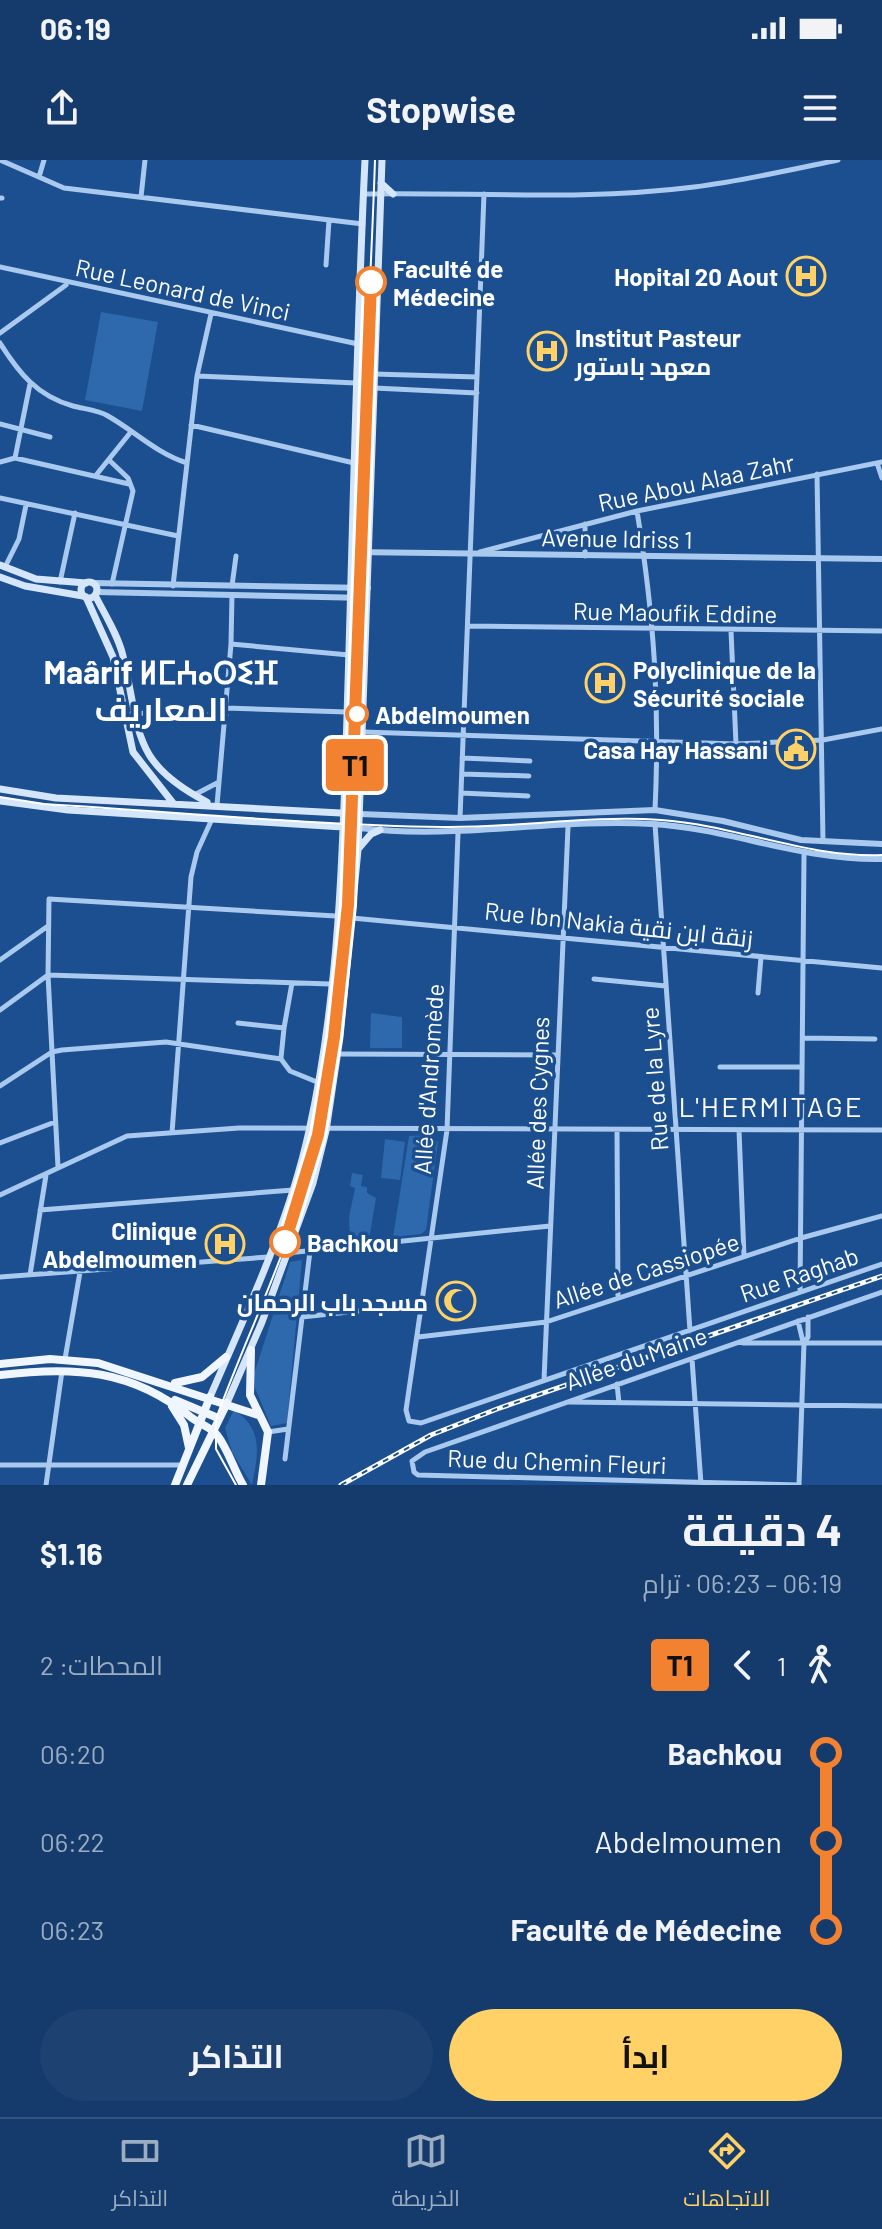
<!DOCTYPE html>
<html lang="ar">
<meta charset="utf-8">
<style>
body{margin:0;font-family:Barlow,Cairo,"Noto Sans Tifinagh",sans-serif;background:#1d4271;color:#f1f3f6;direction:rtl;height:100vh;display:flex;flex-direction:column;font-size:30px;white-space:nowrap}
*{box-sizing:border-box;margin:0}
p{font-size:26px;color:#9dadc1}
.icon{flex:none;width:44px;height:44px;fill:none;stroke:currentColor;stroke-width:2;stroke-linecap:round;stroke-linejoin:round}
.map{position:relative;height:1325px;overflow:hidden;direction:ltr}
.panel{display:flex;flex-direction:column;background:#143b6b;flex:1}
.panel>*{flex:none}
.badge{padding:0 16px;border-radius:6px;font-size:28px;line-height:52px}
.map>.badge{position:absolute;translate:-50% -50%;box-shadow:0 0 0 4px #fff}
.legs{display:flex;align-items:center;gap:12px;height:88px;padding:0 40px;font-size:26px}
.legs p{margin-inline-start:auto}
.headline{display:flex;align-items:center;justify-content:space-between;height:136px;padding:0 40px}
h1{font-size:44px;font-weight:700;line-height:60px}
.button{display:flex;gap:16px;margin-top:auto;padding:16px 40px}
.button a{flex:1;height:92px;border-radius:48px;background:#ffd166;color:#111;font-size:32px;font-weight:700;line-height:92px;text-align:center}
.button a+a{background:#1d4271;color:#f1f3f6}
ul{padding:0 40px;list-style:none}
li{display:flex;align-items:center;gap:28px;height:88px;font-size:30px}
li i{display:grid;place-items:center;width:12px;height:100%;margin:0 10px;background:currentColor}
li i::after{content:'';width:20px;height:20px;margin:-10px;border:6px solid;border-radius:50%;background:#143b6b}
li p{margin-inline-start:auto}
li:first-child i{background:linear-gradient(#0000 50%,currentColor 0)}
li:last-child i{background:linear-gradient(currentColor 50%,#0000 0)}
.status{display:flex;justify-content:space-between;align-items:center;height:56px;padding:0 40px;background:#143b6b;direction:ltr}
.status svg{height:22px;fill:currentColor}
header{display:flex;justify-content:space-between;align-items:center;height:104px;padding:0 40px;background:#143b6b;font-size:36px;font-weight:700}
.dock{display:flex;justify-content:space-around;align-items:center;height:112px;border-top:2px solid #33557e;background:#143b6b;font-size:22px;color:#9dadc1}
.dock a{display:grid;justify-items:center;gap:4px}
.dock .on{color:#ffd166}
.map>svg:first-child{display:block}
.green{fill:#2e69ad}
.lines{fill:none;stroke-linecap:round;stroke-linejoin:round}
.minor{stroke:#a9c9ee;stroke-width:5}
.tertiary{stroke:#a9c9ee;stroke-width:6}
.secondary{stroke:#d6e6fa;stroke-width:7}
.primary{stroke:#f0f6ff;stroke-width:8}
.tram{stroke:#fff;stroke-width:2}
.rail-casing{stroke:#fff;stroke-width:5}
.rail{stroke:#1b4f8f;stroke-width:2;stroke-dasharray:6;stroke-linecap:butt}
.line-1-casing{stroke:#fff;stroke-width:18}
.line-1{stroke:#f38230;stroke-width:12}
.stop-1-dot{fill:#fff;stroke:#f38230;stroke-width:4}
.labels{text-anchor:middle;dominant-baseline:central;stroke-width:7;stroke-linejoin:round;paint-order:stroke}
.stop-label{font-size:24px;font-weight:bold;fill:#fff;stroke:#1b4f8f;text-anchor:start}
.poi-label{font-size:24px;font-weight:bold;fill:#fff;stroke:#1b4f8f;text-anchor:end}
.street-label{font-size:24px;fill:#fff;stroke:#1b4f8f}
.quarter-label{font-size:28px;letter-spacing:2px;fill:#fff;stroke:#1b4f8f}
.district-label{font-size:32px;font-weight:bold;fill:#fff;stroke:#1b4f8f}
</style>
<div class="status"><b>06:19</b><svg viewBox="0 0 49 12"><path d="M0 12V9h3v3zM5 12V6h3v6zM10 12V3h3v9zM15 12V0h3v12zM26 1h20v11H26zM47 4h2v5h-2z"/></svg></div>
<header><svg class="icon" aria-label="menu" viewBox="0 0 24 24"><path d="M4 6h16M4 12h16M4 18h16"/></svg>Stopwise<svg class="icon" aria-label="share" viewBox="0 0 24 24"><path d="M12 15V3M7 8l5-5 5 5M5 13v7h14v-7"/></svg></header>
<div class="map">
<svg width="882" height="1325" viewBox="0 0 882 1325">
<rect width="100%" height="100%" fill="#1b4f8f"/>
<path class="green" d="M101,152L158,162L142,251L85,240Z
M371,853L402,857V888H370Z
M432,975L438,982L426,1070L421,1074L393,1077L409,976Z
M385,979L405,982L400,1020L381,1018Z
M352,1013L363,1015L361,1026L367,1027V1033L376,1038L369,1080L350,1081L349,1057L355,1028L350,1026Z
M302,1100L287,1263L271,1266L255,1228L254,1214L290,1102Z
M234,1250C264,1269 258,1295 252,1325L232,1292L225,1268Z"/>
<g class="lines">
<path class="minor" d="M0,0L64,28L363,64
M39,17L44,0
M363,34C473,32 584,41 694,27C742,21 790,10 838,0
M141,37L145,0
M0,38H2
M326,105L329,60
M0,107L358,184
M0,173L66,125
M0,183C19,213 37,236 73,246C84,249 98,250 108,256C136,272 156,293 187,303
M374,214L477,217
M197,216L356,223
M374,228L477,233
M0,264L50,277
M191,265L354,303
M15,298L30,224
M109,300L128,318L133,331L112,424
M0,302L15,298L129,324
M877,303L882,318
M97,314L130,273
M817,314L823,681
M0,338L178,376
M637,351C654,456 660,543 655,650
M585,364V396
M480,392L637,351L882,302
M5,407L19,379L26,345
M60,422L75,353
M173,426L197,216L211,154
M232,426L236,396
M468,466L882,471
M731,471L736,584
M231,484L349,495
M226,548L347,552
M132,553L226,555
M363,572L736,584L823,580L882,569
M462,598L530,601
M462,614L529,616
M461,633L528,636
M196,634L219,622
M217,645L231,484L232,435
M460,658L484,34
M655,664L690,1171
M458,673L447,970L406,1250L409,1261L421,1263L882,1104
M352,758L882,808
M0,800L48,766
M594,819L666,826
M758,833L761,797
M0,850L48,815L330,824
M238,863L284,868L292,823
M803,878L875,879
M338,894L557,895
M281,898L284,868
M720,907H802
M0,926L52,892L62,890L166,882L281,899L290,911L317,922
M617,970L618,1138
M739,970L744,1096
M172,973L191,717L197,692L212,659
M0,983L55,962
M58,1007L48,815L49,739L336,756
M0,1035L127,976L239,968L882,970
M40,1050L293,1030
M287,1093L550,1066
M30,1115L46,1015
M0,1117L268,1097
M800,1132L804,695
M302,1157L423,1144
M798,1161L803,1182
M418,1177L546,1162L801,1078L882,1056
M743,1183H882
M65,1199L80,1112
M692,1199L701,1324
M544,1220L568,667
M617,1224L619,1243
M569,1242L882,1246
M268,1272L288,1269
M285,1299L310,1091
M0,1305H183
M46,1325L62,1211
M799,1325L418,1315L414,1312L412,1301L425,1292L882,1132
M799,1325L804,1183L808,1177V1157"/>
<path class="tertiary" d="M352,392L882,399
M93,423L368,428
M96,432L367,438
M360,654L460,658L655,650L723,661L801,680L882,684
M359,668C457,680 555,658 653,664C731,669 803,701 882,699"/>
<path class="secondary" d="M381,23L393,34
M0,405L36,419L86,423
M0,417L25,426L83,436
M81 430a8 8 0 1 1 16 0a8 8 0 1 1-16 0Z
M95,435C105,455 118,475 123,496C141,571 130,602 207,642
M86,437L113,497L133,592L173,643
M0,629L56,638L360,654
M0,641L68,650L359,668
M359,688L371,674L380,670
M210,1237C247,1151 289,1063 309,971C339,836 343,693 347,556C353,371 356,185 365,0
M227,1243L262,1162L313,1023L326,971L340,877L358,690L382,0"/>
<path class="primary" d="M251,1190L250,1235L268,1272L261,1325
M0,1204L50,1199L98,1203L258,1255
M0,1215C74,1206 132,1209 192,1258C200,1264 212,1268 217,1275C228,1289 234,1310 243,1325
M175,1223L202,1217L226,1197
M175,1240L218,1258
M172,1246L184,1265L189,1288
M175,1325L210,1237
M187,1325L227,1243"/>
<path class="tram" d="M0,637L44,644C177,652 310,665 443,667C516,668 589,655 661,660C736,665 806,698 882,695
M236,1325L216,1289V1259C250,1166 298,1073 318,975C359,775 356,569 360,366C363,244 371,122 375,0"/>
<defs>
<path id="rail" d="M341,1325L431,1275L497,1249L882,1116"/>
</defs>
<use href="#rail" class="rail-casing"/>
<use href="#rail" class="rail"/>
</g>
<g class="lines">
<defs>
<path id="line-1" d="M285,1082L318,975L334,877L348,745L371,122"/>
</defs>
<use href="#line-1" class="line-1-casing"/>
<use href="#line-1" class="line-1"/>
</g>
<defs>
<symbol id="hospital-ring" viewBox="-11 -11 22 22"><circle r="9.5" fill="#1b4f8f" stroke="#ffd166" stroke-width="1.5"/><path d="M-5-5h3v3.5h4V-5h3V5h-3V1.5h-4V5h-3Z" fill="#ffd166"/></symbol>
<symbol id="civic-ring" viewBox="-11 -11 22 22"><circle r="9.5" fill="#1b4f8f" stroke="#ffd166" stroke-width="1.5"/><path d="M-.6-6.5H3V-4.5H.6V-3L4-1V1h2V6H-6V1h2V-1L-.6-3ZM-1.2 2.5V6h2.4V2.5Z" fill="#ffd166"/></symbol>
<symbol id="mosque-ring" viewBox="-11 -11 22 22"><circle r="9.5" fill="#1b4f8f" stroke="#ffd166" stroke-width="1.5"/><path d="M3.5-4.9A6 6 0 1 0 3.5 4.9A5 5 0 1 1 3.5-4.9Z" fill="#ffd166"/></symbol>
</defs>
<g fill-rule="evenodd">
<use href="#hospital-ring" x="784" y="94" width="44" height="44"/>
<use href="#hospital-ring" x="525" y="169" width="44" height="44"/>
<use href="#hospital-ring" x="583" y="501" width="44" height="44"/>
<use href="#civic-ring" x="774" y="567" width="44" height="44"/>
<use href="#hospital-ring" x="203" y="1062" width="44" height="44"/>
<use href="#mosque-ring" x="434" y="1119" width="44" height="44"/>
</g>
<g class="stop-1-dot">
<circle cx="371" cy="122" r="14"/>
<circle cx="357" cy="554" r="10"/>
<circle cx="285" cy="1082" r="14"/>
</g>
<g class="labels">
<g class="stop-label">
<text x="393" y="108">Faculté de<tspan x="393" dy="28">Médecine</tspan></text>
<text x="375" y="554">Abdelmoumen</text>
<text x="307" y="1082">Bachkou</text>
</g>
<g class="poi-label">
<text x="778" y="116">Hopital 20 Aout</text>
<text x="575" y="177" text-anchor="start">Institut Pasteur<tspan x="575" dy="28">معهد باستور</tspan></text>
<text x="633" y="509" text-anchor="start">Polyclinique de la<tspan x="633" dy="28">Sécurité sociale</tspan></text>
<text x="768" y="589">Casa Hay Hassani</text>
<text x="197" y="1070">Clinique<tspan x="197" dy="28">Abdelmoumen</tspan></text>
<text x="428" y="1141">مسجد باب الرحمان</text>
</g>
<g class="street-label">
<text transform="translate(183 129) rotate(12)">Rue Leonard de Vinci</text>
<text transform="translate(696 322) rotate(-12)">Rue Abou Alaa Zahr</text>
<text transform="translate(617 378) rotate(1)">Avenue Idriss 1</text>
<text transform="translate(675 452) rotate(1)">Rue Maoufik Eddine</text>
<text transform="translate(619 764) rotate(6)">Rue Ibn Nakia زنقة ابن نقية</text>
<text transform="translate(428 919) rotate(-86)">Allée d'Andromède</text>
<text transform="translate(654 919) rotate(-94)">Rue de la Lyre</text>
<text transform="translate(537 943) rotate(-88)">Allée des Cygnes</text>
<text transform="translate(646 1110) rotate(-18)">Allée de Cassiopée</text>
<text transform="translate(799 1114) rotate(-19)">Rue Raghab</text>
<text transform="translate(636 1198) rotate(-19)">Allée du Maine</text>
<text transform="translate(557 1301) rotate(2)">Rue du Chemin Fleuri</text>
</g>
<g class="quarter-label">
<text x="771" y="946">L'HERMITAGE</text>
</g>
<g class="district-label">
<text x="161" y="511">Maârif ⵍⵎⵄⴰⵔⵉⴼ<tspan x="161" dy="37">المعاريف</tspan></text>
</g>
</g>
</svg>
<b class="badge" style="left:355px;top:605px;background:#f38230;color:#111">T1</b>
</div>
<section class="panel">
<div class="headline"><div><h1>4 دقيقة</h1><p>06:19 – 06:23 · ترام</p></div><b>$1.16</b></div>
<div class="legs"><svg class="icon" aria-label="walk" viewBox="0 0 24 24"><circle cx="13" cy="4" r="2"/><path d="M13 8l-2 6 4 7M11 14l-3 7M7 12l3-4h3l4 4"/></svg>1<svg class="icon" aria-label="back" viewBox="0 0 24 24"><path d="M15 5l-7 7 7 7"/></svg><b class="badge" style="background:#f38230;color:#111">T1</b><p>المحطات: 2</p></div>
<ul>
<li><i style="color:#f38230"></i><b>Bachkou</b><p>06:20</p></li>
<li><i style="color:#f38230"></i><span>Abdelmoumen</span><p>06:22</p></li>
<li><i style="color:#f38230"></i><b>Faculté de Médecine</b><p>06:23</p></li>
</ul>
<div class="button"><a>ابدأ</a><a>التذاكر</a></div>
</section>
<nav class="dock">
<a class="on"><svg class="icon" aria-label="directions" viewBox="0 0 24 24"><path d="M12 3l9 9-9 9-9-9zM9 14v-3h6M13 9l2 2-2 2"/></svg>الاتجاهات</a>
<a><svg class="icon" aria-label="map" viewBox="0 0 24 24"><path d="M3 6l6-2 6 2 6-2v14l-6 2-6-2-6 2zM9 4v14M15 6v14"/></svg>الخريطة</a>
<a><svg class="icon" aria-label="tickets" viewBox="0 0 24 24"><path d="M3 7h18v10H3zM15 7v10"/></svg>التذاكر</a>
</nav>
